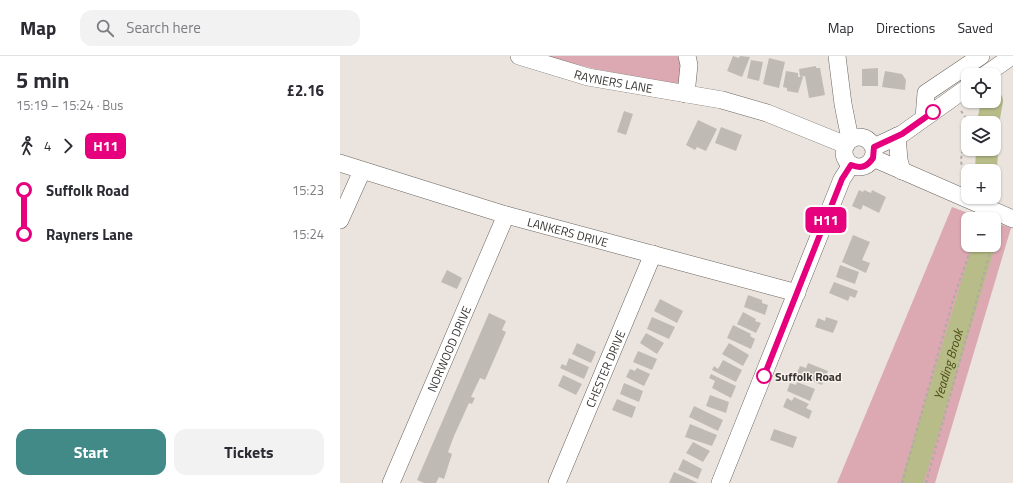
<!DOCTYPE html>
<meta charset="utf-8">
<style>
body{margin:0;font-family:"Titillium Web",sans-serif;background:#f2f2f3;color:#2b2b33;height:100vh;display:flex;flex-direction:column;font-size:15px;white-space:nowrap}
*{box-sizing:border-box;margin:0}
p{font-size:13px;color:#7c7c81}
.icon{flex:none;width:22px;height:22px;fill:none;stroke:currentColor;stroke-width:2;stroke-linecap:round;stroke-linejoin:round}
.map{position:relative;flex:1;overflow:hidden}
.details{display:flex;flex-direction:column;background:#fff;width:340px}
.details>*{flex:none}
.badge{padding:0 8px;border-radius:6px;font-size:14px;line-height:26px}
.buttons{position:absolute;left:621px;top:12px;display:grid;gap:8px}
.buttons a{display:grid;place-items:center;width:40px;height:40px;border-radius:8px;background:#fff;box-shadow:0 1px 3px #0004;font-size:20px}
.map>.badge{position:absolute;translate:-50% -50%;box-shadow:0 0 0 2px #fff}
.legs{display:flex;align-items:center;gap:6px;height:44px;padding:0 16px;font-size:13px}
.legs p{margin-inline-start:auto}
.overview{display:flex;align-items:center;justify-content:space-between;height:68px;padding:0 16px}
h1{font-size:22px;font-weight:700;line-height:30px}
.primary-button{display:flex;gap:8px;margin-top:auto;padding:8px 16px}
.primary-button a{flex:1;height:46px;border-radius:12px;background:#428a87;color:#fff;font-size:16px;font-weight:700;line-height:46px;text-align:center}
.primary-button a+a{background:#f2f2f3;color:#2b2b33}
ul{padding:0 16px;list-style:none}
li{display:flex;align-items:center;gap:14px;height:44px;font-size:15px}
li i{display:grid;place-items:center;width:6px;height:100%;margin:0 5px;background:currentColor}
li i::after{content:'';width:10px;height:10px;margin:-5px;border:3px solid;border-radius:50%;background:#fff}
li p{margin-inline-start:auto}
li:first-child i{background:linear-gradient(#0000 50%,currentColor 0)}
li:last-child i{background:linear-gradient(currentColor 50%,#0000 0)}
header{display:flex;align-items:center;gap:24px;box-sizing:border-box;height:56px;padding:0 20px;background:#fff;border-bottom:1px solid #e1e1e2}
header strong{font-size:19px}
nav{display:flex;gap:22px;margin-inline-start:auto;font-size:14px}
.search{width:280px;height:36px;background:#f2f2f3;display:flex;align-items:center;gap:10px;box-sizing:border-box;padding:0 14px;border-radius:12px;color:#7c7c81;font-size:15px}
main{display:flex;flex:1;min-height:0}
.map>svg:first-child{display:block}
.green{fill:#dca9b3}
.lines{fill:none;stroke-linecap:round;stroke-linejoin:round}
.river{stroke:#b7bc88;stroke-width:22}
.building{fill:#bfbbb4}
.minor-casing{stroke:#6a645f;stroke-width:18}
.path{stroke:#b0aaa5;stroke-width:2;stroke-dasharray:3 3;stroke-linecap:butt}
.minor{stroke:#fff;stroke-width:17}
.line-1-casing{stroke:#fff;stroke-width:9}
.line-1{stroke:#e6007e;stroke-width:6}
.stop-1-dot{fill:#fff;stroke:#e6007e;stroke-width:2}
.labels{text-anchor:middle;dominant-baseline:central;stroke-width:3;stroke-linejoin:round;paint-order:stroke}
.street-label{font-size:12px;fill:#373432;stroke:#f8f1ec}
.stop-label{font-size:12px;font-weight:bold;fill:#373432;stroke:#f8f1ec;text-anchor:start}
.water-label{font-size:13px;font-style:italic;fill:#494d10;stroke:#f8f1ec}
</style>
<header>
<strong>Map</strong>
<div class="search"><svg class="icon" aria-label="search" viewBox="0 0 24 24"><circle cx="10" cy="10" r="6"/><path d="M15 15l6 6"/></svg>Search here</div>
<nav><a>Map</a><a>Directions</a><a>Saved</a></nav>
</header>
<main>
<section class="details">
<div class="overview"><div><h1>5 min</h1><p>15:19 – 15:24 · Bus</p></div><b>£2.16</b></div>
<div class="legs"><svg class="icon" aria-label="walk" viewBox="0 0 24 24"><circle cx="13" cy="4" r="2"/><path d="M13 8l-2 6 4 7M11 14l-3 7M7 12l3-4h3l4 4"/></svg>4<svg class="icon" aria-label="forward" viewBox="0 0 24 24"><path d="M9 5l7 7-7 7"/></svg><b class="badge" style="background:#e6007e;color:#fff">H11</b></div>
<ul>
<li><i style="color:#e6007e"></i><b>Suffolk Road</b><p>15:23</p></li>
<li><i style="color:#e6007e"></i><b>Rayners Lane</b><p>15:24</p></li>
</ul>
<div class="primary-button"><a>Start</a><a>Tickets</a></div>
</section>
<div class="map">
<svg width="673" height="427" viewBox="0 0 673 427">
<rect width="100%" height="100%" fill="#ebe4de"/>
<path class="green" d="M204,0H340L345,30L255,13Z
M612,151L644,163H628V189H654V166L671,172L595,427H497Z"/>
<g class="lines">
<g class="river">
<path d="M648,67L652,45"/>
<path d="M646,115L647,93"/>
<path d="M645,163V141"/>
<path id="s1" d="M572,427L644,189"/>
</g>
</g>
<path class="building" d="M393,0L399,2L400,0L410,1L402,21L387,15Z
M429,2L445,6L439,32L423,28Z
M411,4L423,6L419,25L407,22Z
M476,10V12H480L485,39L469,42L465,20L460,21L459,13Z
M538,12V30H522V13Z
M446,15L458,17V21H463L458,37L447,35V32L443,31Z
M545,15L562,18L566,24L565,34L542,31Z
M284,55L293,58L286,79L277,76Z
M358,64L377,73L366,95L357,91L355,94L346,89Z
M381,71L402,79L396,95L375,87Z
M519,134L523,136L524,134L531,137L532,134L546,141L539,157L523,149L521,154L512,150Z
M513,179L530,186L522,204L530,207L526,217L502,206Z
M500,209L519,216L515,228L496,221Z
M107,214L122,222L117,233L101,226Z
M494,226L518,235L515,242L510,240L508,245L489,237Z
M408,239L422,244V247L428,249L425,259L404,251Z
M320,243L343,255L337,267L314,255Z
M403,256L416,263L415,265L421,267L416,277L397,268Z
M149,257L166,265L162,274L166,276L145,324L140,322L131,341L135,342L132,348L129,347L114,380L108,396L112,398L104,423L99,421L96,427H84L77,424Z
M312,261L335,271L329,283L307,273Z
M486,261L498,265L493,277L475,271L478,262L485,265Z
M393,269L411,278L410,280L415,283L411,293L387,282Z
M306,277L324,287L317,298L300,287Z
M237,287L256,296L251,307L232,298Z
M389,287L409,299L403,310L382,298Z
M298,295L317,303L312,314L293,306Z
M229,302L249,311L244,323L220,312L222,308L226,310Z
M383,304L402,314L396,326L372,314L374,310L378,313Z
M468,307L488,315L482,329L456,319L460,310L466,312Z
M297,312L310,318L304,330L286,321L290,313L295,315Z
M371,318L396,330L391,342L372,332L375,325L369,322Z
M223,319L242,328L236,339L218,330Z
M457,326L475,333L470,345L447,335L450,327L456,329Z
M284,327L303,335L299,346L280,338Z
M370,339L389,346L386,357L366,350Z
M454,341L469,348L466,352L472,355L469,363L443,351L447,342L452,345Z
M277,343L296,351L292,362L272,354Z
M354,350L383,364L378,375L349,361Z
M350,368L377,379L372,390L345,381Z
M434,373L457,381L453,392L430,384Z
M353,386L370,395L363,406L346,397Z
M343,403L362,413L358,423L338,414Z
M334,416L358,427H329Z"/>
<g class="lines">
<defs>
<g id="minor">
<path id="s2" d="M179,0L248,21L382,44L427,57L506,89"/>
<path d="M497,0L503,48L510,83"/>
<path d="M645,19L672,0"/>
<path d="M346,38L349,9L347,0"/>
<path d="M584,62L586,37L641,0"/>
<path d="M557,80L559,104L562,115"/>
<circle cx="519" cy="96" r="15"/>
<path d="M534,91L562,78L628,31"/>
<path d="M533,102L673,163"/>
<path id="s3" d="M0,107L166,159L457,237"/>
<path d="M0,164L22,115"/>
<path id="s4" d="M51,427L166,159"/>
<path id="s5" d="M217,427L313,198"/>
<path d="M380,427L502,123L511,109"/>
</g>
</defs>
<use href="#minor" class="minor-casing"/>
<path class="path" d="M621,55L630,67
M628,83C621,96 617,108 628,121
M626,158L628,167
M562,427L613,244L632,189
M586,427L652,189"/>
<use href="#minor" class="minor"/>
</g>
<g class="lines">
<defs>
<path id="line-1" d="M424,320L502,123L511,109C521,113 527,111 533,102L534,91L562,78L593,56"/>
</defs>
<use href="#line-1" class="line-1-casing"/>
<use href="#line-1" class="line-1"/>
</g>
<g class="stop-1-dot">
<circle cx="593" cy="56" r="7"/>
<circle cx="424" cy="320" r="7"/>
</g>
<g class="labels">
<g class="street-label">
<text stroke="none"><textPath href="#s2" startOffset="98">RAYNERS LANE</textPath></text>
<text stroke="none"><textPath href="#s3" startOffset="238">LANKERS DRIVE</textPath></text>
<text stroke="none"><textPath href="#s4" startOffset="146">NORWOOD DRIVE</textPath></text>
<text stroke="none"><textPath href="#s5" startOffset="124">CHESTER DRIVE</textPath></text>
</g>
<g class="stop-label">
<text x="435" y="320">Suffolk Road</text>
</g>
<g class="water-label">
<text stroke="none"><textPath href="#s1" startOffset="124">Yeading Brook</textPath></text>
</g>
</g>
</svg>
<div class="buttons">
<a><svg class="icon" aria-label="locate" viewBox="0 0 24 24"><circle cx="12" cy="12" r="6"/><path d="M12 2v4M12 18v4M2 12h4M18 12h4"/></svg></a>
<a><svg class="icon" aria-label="layers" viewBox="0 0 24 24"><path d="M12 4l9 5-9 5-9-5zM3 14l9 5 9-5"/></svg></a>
<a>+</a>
<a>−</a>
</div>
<b class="badge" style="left:486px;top:164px;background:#e6007e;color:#fff">H11</b>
</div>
</main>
